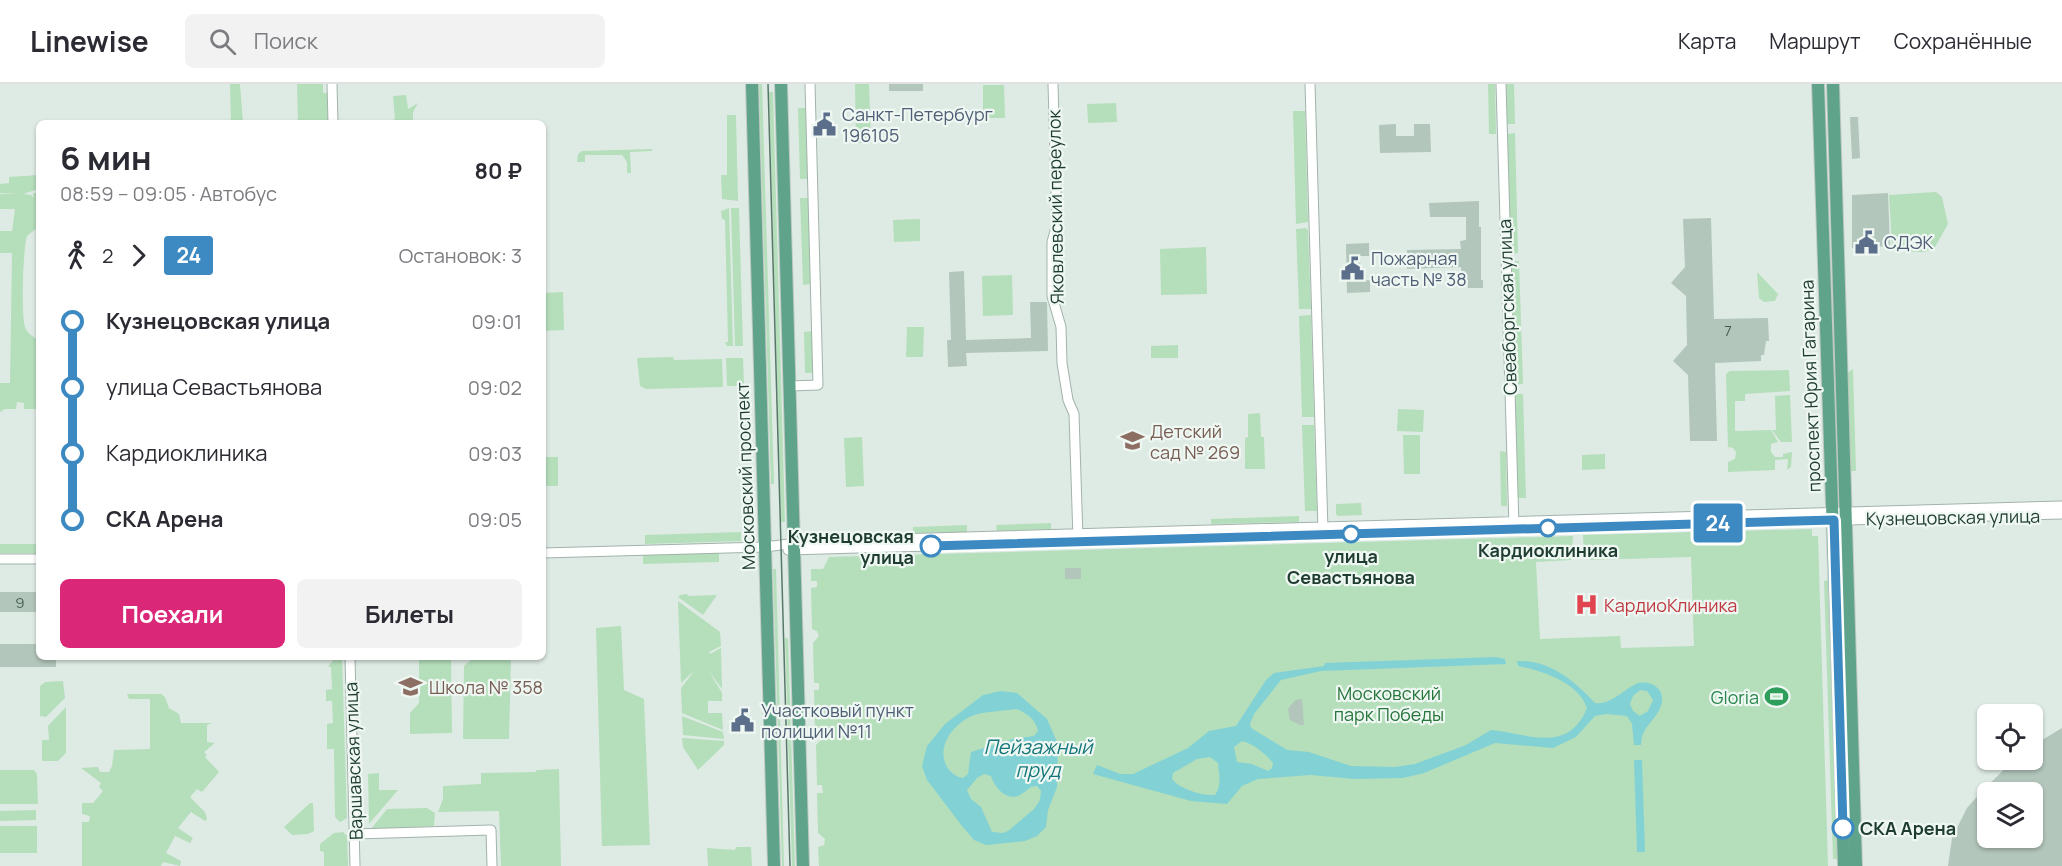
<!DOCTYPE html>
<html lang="ru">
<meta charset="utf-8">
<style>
body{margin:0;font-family:Manrope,sans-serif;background:#f2f2f3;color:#2b2b33;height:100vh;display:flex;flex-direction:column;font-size:22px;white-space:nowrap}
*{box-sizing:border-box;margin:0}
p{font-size:20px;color:#7c7c81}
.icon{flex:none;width:33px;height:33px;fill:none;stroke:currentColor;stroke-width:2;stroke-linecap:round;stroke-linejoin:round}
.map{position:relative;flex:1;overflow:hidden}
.panel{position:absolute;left:36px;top:36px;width:510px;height:540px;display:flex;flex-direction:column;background:#fff;border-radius:9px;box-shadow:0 2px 4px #0004}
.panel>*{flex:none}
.badge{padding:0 12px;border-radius:4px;font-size:21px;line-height:39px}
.tools{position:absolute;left:1977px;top:620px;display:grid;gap:12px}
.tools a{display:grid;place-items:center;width:66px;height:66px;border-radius:9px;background:#fff;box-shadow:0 2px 4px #0004;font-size:30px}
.map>.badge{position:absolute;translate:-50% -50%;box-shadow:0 0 0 3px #fff}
.legs{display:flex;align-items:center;gap:9px;height:66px;padding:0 24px;font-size:20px}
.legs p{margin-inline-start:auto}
.headline{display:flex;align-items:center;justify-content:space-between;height:102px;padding:0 24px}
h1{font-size:33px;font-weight:700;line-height:45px}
.cta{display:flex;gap:12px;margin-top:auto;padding:12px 24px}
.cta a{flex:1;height:69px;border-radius:9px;background:#db2777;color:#fff;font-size:24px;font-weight:700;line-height:69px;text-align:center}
.cta a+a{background:#f2f2f3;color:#2b2b33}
ul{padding:0 24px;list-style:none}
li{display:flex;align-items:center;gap:21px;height:66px;font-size:22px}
li i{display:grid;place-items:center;width:9px;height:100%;margin:0 8px;background:currentColor}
li i::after{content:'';width:15px;height:15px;margin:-8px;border:4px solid;border-radius:50%;background:#fff}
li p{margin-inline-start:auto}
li:first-child i{background:linear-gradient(#0000 50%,currentColor 0)}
li:last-child i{background:linear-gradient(currentColor 50%,#0000 0)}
header{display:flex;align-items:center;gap:36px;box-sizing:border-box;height:84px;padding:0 30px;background:#fff;border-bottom:2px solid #e1e1e2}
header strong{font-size:28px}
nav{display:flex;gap:33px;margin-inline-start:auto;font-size:21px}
.search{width:420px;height:54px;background:#f2f2f3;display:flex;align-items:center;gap:15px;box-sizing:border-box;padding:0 21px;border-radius:9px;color:#7c7c81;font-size:22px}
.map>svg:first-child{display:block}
.green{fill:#b5debb}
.water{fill:#82d2d5;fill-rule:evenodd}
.building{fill:#b3c6bc;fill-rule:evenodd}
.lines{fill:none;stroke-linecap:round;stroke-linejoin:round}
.minor-casing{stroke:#a1b3aa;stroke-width:11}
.major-casing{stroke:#c0c8c5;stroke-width:14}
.minor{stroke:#fff;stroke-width:9}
.major{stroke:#5fa48a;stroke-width:12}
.tram{stroke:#58786b;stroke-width:1.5}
.line-1-casing{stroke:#fff;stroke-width:14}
.line-1{stroke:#3d8ac2;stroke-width:9}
.stop-1-dot{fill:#fff;stroke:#3d8ac2;stroke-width:3}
.labels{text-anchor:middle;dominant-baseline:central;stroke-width:4.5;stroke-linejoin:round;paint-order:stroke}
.number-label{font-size:15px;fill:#435e53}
.service-label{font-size:18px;fill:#4e5e75;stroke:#eff7f2;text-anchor:start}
.street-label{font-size:18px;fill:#1e3c30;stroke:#eff7f2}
.education-label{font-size:18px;fill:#785e54;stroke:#eff7f2;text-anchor:start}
.stop-label{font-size:18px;font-weight:bold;fill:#1e3c30;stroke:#eff7f2}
.health-label{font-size:18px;fill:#be3a42;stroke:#eff7f2;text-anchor:start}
.park-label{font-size:18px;fill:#26753b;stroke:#eff7f2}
.leisure-label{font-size:18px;fill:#27864d;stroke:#eff7f2;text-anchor:end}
.water-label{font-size:20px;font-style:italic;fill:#15767b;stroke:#eff7f2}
</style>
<header>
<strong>Linewise</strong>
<div class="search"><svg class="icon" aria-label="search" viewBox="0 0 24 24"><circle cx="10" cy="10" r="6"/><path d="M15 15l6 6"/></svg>Поиск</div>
<nav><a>Карта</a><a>Маршрут</a><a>Сохранённые</a></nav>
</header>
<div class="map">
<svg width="2062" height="782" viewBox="0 0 2062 782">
<rect width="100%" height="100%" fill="#deebe4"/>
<path class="green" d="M230,0H240L243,39H231Z
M297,0H323V9H327L328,39H298Z
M759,0H762L774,400H771Z
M855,0H869L871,59H856Z
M1488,0H1495L1496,50H1489Z
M1506,0H1514L1515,40H1507Z
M983,1H1004L1005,34H983Z
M769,8H773L785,438H781Z
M406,11L408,25L418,19L413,28V38L399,39L398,35L397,39H387L395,35L393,12Z
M1116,19L1117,38L1088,39L1087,20Z
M798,24H807L809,95H800Z
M1293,27H1305L1308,138L1296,140Z
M727,31H736L738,117L722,115L721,91H727Z
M1515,49L1518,169L1511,170L1507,50Z
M652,65V67L630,68L631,89H627V78L622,71H585V78H577L578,70L582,67Z
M39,91V105L23,110L31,111L34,114L33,110L39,107V142L27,152C23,163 21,232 25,243C27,249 34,254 39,256V325H24V319L17,318L16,325H5L0,328V299H10L12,169H0V147H12L15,125H0V110H18L0,109V100L9,99V93Z
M1936,108L1942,113L1948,140L1935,163L1925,168H1910L1892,161L1889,111Z
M800,114H809L811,200L803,201Z
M729,124L733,262H727L725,258H728L725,136L722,135L721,127Z
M731,124H739L743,262H735Z
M920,135V157L894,158L893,136Z
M1306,144L1308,147L1311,225H1299L1296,145Z
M1206,163L1207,210L1161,211L1160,165Z
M1511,177H1519L1523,300L1515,301Z
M1757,188L1778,210L1775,217L1764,218L1759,214Z
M1012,191L1013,231L983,232L982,192Z
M563,208L564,246L543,247V209Z
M1311,231L1314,333H1302L1299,232Z
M907,243H924L923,273H906Z
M813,247L814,289H805L804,248Z
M1178,261V274H1151V262Z
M673,273L674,276L722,275L723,303L646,305L640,302L637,274Z
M726,274H743L744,302H727Z
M1853,285L1856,387H1850L1847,289Z
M1789,286L1790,307L1745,310V317H1735V347L1771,346L1778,358L1771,360V368L1775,373H1783V370L1792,368L1791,383L1787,386L1788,375L1775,376V386L1728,388V378L1735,375L1736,368L1733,364L1728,363L1726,290L1730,287Z
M1515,310H1523L1526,414H1518Z
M1790,311L1792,358H1781L1772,346H1776L1775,312Z
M1398,325L1424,326L1423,348L1397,347Z
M1260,329L1261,353H1264L1265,385H1245V354L1248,353V330Z
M1302,341H1314L1317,427H1305Z
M1403,351H1420V390H1404Z
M862,353L864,402L846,403L844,354Z
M1500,367L1506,368L1507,422H1501Z
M1605,370V385L1582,386V371Z
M543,373H558V402H543Z
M1361,419L1362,431L1338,432L1336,430V420Z
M1299,432V438L1211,440V435Z
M1051,439V445L997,447L996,441Z
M967,441V448L913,449V443Z
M1812,445V452H1818L1828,782H819L818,763L824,761L825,755L818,749L817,709H823L822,701H817L816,661L823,654L821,650L815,647L814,606H819V599H814L813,559L819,552L817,547L812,545L811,504L817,503V497H811V485H823L829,473L1573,452L1571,476L1536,478L1540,555L1620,552L1621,564L1694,562L1691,473L1590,476L1584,470L1583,451Z
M741,448V457L645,460V451Z
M0,460H39V469H0Z
M719,469V478L643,480V471Z
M773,485H776L784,782H782Z
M1829,496L1838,775H1833L1824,497Z
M687,510L688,512L717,511L703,531L678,513L680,511Z
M678,517L720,548L721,562L709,568L710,570L721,564L722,605L709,587L722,609V617H708V629H722L723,646L682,629L681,604L694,587L681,599Z
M621,542L624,606L644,615L650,761L602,762L596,544Z
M785,554H788L795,782H792Z
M335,573H342L347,734L340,738L335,733L334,665H327V640L333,639L332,617H326V606L332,605L331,583H328Z
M419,573H451L452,649L410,650V629L419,619Z
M474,573H511L509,655H463L464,582Z
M63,597L65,614L46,633L40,632V602L45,598Z
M127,610H161L165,613L169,624L179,630L181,639H212L207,641V658L215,659L204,668L207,671L205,673L219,688L202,708L197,705L190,713L205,728L207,735L205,737L191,728L178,744L193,754L190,759L175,752L166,769L181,777L180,782L163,778L161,782H82V738H89L90,732L82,730V719H93L103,707L99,703L101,699L81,684L98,683L100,688H109L112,682L114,666L150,665V615H129Z
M66,623V669L58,677H42V656H49L48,642Z
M682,632L723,648L724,655L683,651Z
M682,654L724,657V661L698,686L683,663Z
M559,685L561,782H501L499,727L438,728L443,715V702L481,700V689L536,688V686Z
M0,686H34L37,690L38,720H0Z
M379,689V706H398L369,740L368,690Z
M310,719H313L314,747L308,750L292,751L284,743Z
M427,724L435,729L434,742L371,745L387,725Z
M36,726V736L0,737V727Z
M0,742H37V769H0Z
M343,748L347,752L348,782H324V768L320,767V760L334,749Z
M736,763H751L752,782H708L707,764L735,766Z"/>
<path class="water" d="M1496,573L1505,575L1506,580L1321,587L1281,596L1254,630L1250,640L1251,644L1287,666L1309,668L1351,682L1395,683L1415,680L1466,661L1491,646C1527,649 1568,671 1587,624C1578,598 1542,587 1518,582L1517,577C1551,576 1574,597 1595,619C1611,621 1623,606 1636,600C1648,595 1664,603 1662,617C1659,636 1641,641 1641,661H1634L1632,640L1627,632L1606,630L1595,632L1576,653L1553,664L1495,659L1424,689L1403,694L1354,695L1311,691L1258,695L1242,702L1227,720L1191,717L1093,690L1097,681L1120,690H1133L1188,664L1209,647L1236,642L1266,596L1274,589L1324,582L1325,579ZM1640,606L1647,607L1653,616L1648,627L1640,632L1633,627L1630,620L1633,612ZM1242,657C1254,660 1266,670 1273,679L1272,684L1268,687L1252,680L1237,678L1234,663ZM1210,673L1218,679C1219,691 1222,701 1215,711C1202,712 1180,705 1172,695L1173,689L1197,675Z
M1001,607L1017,609L1047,635L1058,660L1057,703L1048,726L1046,743L1037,752L1025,757L986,761L974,756L962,742L927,696L922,682L927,662L945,640L983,611ZM1016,625C1026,628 1036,636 1038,647L1034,652L1013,655L971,668L968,690L963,694C954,693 946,685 944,675C940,655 959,635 978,630C990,627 1003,627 1016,625ZM984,690L991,692C995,704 1007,718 1020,711C1027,707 1029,702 1037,702L1041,707L1040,716L1034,725L1008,747L1003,749L992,748L981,723L971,715L967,706L977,694Z
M1634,676H1642L1645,768H1637Z"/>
<path class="building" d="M889,0H923V7H889Z
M1850,33H1858L1860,74L1852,75Z
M1396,40V52H1414V40H1430L1431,68L1380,69L1379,41Z
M1888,109L1890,162L1852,164V111Z
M1479,117V143H1481V196H1483V204H1468L1467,191H1461V183L1407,185V166L1461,165L1460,157L1466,156V133H1430L1429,119Z
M1711,134L1714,235L1768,234L1769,257H1766L1764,271H1761V277L1715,279L1717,357H1690L1688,291L1673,277L1687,261L1686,212L1671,199L1685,183L1683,135Z
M1369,159V172H1360L1361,197L1370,196V208L1347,209L1346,160Z
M964,187L966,256L1031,254L1030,218H1047L1048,267L966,269L967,282L948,283L947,256H951L949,188Z
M1065,484H1081V495H1065Z
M0,508H39V528H0Z
M0,560H39V573H56V583H0Z
M1302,615L1304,641H1300L1290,636L1288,625L1295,616Z
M2062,644V782H1948L1952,754L1967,724L1981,708L2015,675H2032V662ZM1988,708H2032V753H1988Z"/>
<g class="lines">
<defs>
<path id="minor" d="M332,0L333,39
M1053,0L1057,140L1052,158V212L1061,243L1062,279L1068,316L1074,330L1078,455
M1310,0L1323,447
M1501,0L1514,443
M789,302L818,301L810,0
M788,466L2062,430
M543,469L765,463L812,457L931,454L2062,422
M0,475H39
M350,573L355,782
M355,750L491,746L492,782"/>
<path id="major" d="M752,0L774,782
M781,0L803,782
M1818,0L1844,782
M1833,0L1856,782"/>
</defs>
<use href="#minor" class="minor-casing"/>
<use href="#major" class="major-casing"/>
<use href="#minor" class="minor"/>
<use href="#major" class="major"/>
<path class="tram" d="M768,0L790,782"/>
</g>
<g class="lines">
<defs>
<path id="line-1" d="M931,462L1834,436L1843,744"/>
</defs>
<use href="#line-1" class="line-1-casing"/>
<use href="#line-1" class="line-1"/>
</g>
<defs>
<symbol id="civic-bare" viewBox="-9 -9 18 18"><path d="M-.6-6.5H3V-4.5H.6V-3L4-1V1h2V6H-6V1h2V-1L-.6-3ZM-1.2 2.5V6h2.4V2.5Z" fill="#5c6f8a" stroke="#eff7f2" stroke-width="2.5" paint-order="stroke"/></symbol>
<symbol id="school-bare" viewBox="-9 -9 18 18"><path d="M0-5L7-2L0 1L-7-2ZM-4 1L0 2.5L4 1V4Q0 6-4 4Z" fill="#8d6e63" stroke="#eff7f2" stroke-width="2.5" paint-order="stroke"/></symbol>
<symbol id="hospital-bare" viewBox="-9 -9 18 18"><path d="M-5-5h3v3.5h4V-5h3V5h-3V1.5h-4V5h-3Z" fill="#e0444e" stroke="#eff7f2" stroke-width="2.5" paint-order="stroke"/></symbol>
<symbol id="stadium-bare" viewBox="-9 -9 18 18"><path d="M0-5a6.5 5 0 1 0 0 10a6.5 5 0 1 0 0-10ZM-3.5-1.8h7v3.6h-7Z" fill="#2e9e5b" stroke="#eff7f2" stroke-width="2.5" paint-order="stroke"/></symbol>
</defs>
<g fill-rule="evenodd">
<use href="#civic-bare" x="808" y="24" width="33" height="33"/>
<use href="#civic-bare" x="1850" y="142" width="33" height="33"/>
<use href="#civic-bare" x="1336" y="168" width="33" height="33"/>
<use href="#school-bare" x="1116" y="340" width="33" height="33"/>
<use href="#hospital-bare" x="1570" y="504" width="33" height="33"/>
<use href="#school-bare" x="394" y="586" width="33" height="33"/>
<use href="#stadium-bare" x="1760" y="596" width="33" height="33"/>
<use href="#civic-bare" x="726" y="620" width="33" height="33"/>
</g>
<g class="stop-1-dot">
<circle cx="1548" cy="444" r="8"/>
<circle cx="1351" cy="450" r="8"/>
<circle cx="931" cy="462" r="10"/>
<circle cx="1843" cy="744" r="10"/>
</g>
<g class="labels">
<g class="number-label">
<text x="1728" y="246">7</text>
<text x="20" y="518">9</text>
</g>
<g class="service-label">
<text x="842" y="30">Санкт-Петербург<tspan x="842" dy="21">196105</tspan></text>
<text x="1884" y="158">СДЭК</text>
<text x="1371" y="174">Пожарная<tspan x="1371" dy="21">часть № 38</tspan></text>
<text x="761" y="626">Участковый пункт<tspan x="761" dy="21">полиции №11</tspan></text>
</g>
<g class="street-label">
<text transform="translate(1055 123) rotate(-91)">Яковлевский переулок</text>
<text transform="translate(1507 223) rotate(-92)">Свеаборгская улица</text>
<text transform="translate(1810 302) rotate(-92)">проспект Юрия Гагарина</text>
<text transform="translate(745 392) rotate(-92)">Московский проспект</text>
<text transform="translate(1953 433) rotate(-1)">Кузнецовская улица</text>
<text transform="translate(353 677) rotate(-92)">Варшавская улица</text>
</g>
<g class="education-label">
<text x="1150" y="347">Детский<tspan x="1150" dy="21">сад № 269</tspan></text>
<text x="429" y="603">Школа № 358</text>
</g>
<g class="stop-label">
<text x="914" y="452" text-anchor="end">Кузнецовская<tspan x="914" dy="21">улица</tspan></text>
<text x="1548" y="466">Кардиоклиника</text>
<text x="1351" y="472">улица<tspan x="1351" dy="21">Севастьянова</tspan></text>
<text x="1860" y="744" text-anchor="start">СКА Арена</text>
</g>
<g class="health-label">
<text x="1604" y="521">КардиоКлиника</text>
</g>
<g class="park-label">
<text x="1389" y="609">Московский<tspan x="1389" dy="21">парк Победы</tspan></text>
</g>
<g class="leisure-label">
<text x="1759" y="613">Gloria</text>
</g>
<g class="water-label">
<text x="1038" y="662">Пейзажный<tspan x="1038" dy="23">пруд</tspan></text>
</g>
</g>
</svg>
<div class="tools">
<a><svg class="icon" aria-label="locate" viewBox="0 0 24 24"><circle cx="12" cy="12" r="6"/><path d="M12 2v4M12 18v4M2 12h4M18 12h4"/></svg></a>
<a><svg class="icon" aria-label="layers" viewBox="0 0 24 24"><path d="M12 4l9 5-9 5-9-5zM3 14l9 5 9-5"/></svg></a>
</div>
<b class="badge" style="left:1718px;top:439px;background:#3d8ac2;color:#fff">24</b>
<section class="panel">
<div class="headline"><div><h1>6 мин</h1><p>08:59 – 09:05 · Автобус</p></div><b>80 ₽</b></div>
<div class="legs"><svg class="icon" aria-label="walk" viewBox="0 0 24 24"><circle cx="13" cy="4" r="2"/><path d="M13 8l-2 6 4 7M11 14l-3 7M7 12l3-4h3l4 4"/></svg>2<svg class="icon" aria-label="forward" viewBox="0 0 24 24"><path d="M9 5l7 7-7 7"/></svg><b class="badge" style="background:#3d8ac2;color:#fff">24</b><p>Остановок: 3</p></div>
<ul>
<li><i style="color:#3d8ac2"></i><b>Кузнецовская улица</b><p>09:01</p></li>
<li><i style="color:#3d8ac2"></i><span>улица Севастьянова</span><p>09:02</p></li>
<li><i style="color:#3d8ac2"></i><span>Кардиоклиника</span><p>09:03</p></li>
<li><i style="color:#3d8ac2"></i><b>СКА Арена</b><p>09:05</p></li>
</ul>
<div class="cta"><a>Поехали</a><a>Билеты</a></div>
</section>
</div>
